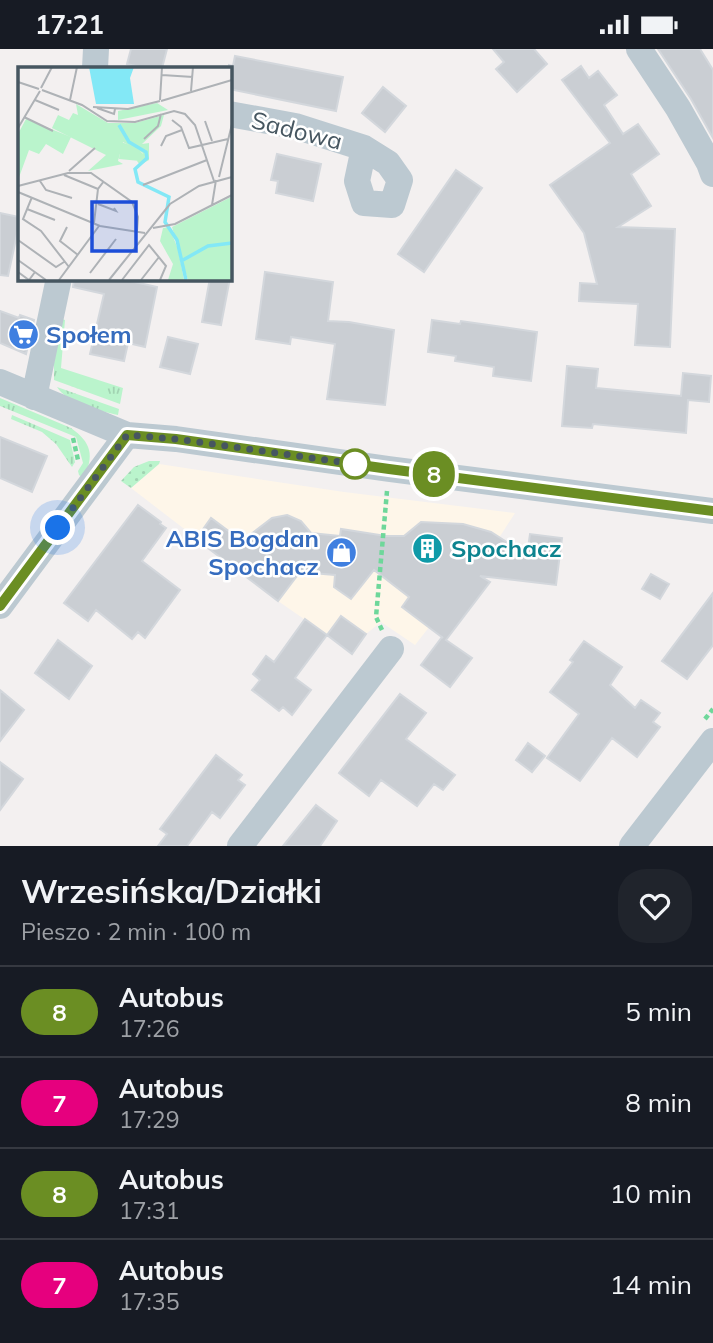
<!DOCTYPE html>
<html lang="pl">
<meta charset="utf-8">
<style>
body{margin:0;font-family:Mulish,sans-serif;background:#20242c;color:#f1f3f6;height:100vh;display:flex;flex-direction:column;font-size:26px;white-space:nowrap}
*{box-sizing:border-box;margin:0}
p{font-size:23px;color:#9ea1a6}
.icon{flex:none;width:38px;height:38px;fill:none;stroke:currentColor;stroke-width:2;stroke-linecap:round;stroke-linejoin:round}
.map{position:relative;height:797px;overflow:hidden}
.panel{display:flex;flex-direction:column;background:#171b24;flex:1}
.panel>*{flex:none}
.badge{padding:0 14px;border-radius:23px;font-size:24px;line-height:46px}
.you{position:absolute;width:35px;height:35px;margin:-18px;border:5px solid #fff;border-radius:50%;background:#1a73e8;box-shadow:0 0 0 10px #1a73e833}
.map>.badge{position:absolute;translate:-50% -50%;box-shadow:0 0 0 4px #fff}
.round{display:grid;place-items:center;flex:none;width:74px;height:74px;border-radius:28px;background:#20242c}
.overview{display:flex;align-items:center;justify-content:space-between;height:119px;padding:0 21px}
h1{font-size:33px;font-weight:700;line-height:52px}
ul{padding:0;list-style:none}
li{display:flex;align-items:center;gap:21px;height:91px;padding:0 21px;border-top:2px solid #363941}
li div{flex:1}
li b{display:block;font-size:26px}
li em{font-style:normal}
li .badge{min-width:77px;font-weight:700;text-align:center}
.status{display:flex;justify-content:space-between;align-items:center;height:49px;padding:0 35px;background:#171b24;direction:ltr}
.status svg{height:19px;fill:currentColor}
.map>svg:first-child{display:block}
.commercial{fill:#fef6e9}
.grass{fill:url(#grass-tufts)}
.garden{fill:url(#garden-dots)}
.building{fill:#caced3;stroke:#d3d7dc;stroke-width:2}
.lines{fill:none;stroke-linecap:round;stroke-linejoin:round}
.path{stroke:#6ed79a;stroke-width:4.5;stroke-dasharray:5 3.5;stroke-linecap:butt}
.minor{stroke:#bcc9d1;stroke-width:26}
.line-casing{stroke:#fff;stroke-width:16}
.line{stroke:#6b8e23;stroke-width:10}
.walk{stroke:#465660;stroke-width:7;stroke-dasharray:0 12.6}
.stop-dot{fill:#fff;stroke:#6b8e23;stroke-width:3.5}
.labels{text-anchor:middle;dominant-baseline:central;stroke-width:5;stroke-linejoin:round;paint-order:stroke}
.street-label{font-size:24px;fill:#465660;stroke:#fff}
.shop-label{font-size:24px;font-weight:bold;fill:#366cbe;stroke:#fff;text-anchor:start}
.culture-label{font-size:24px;font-weight:bold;fill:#0d838f;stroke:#fff;text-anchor:start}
.inset-river{fill:none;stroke:#83e8f6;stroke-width:3.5}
.inset-road{fill:none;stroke:#aeb2b6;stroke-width:2}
.view{fill:#1d4ed8;fill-opacity:0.15;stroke:#1d4ed8;stroke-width:3.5}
.inset-edge{fill:none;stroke:#465660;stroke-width:3.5}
</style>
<div class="status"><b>17:21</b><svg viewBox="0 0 49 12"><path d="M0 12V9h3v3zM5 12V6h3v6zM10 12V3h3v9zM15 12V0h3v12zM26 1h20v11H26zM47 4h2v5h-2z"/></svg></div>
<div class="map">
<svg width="713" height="797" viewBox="0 0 713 797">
<defs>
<pattern id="grass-tufts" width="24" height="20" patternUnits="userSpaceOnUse" patternTransform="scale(1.75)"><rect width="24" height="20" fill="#baf4cc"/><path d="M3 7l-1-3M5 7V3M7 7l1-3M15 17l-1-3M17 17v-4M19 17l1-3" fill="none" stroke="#a1d3b2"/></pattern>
<pattern id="garden-dots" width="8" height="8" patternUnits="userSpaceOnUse" patternTransform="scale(1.75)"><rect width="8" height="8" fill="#baf4cc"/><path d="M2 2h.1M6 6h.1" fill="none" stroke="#a1d3b2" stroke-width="1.8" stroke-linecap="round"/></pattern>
</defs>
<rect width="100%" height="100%" fill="#f3f0f0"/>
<path class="commercial" d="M159,415L344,443L515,464L497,492L415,596L381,573L366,585L341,568L327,586L278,552L131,439Z"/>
<path class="grass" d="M62,270L65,271L61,319L123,339L120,355L54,331V313Z
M57,338L119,360L118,366C100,362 67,354 57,338Z
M0,349L71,379C91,393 95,407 83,429L79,426L78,422L83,414L76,388L0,357Z
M12,366L70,391L75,413L72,418L56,395L42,383L11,370Z"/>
<path class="garden" d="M149,412H160L159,415L131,439L121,432L134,418Z"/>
<path class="building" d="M131,0H167L162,19H144L127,15Z
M493,0H534L547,15L517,43L496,20L504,13Z
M658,0H700L713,21V89L691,50Z
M235,7L343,28L336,62L229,40V16L233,17Z
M581,17L589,29L598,22L617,46L604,56L623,85L638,75L659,105L631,125L651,157L618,178L675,180L670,298L635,296L638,255L579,252L580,234L597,235L584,184L550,136L610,94L562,31Z
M383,38L406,57L385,83L362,64Z
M277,105L321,115L313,152L276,144L278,132L271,131Z
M456,121L482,139L424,223L398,205Z
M0,164L19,168V176L8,227L0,226Z
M265,223L333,233L328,272L349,273L394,281L385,356L327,350L335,295L291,288L290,295L256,290Z
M74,229H117L157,238L145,298L128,294L124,312L90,305L104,245L73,238Z
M210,229H230L221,276L202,273Z
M0,262L19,269L20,266L34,271L26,305L0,294Z
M432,271L460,275L461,272L537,283L531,332L493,327L494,318L455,312L456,307L428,303Z
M168,288L198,295L190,325L160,318Z
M567,317L598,320L596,339L681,347L683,324L711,327L709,353L688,351L686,384L593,375L592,379L562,377Z
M0,388L47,407L32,443L0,429Z
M138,456L161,473L160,475L166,479L142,512L180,541L145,589L138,583L132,590L96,561L88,572L64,554Z
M287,466L301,472L311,484L340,487L341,480L386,487H404L421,473L463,475L491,483L527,506L530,485L562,489L556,536L480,527L490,533L446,591L472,609L450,638L421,616L442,588L443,589L402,558L409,548L374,521L351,550L334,538L335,526L300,523L278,552L196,490L211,469L242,492L272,469Z
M651,525L669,535L660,550L642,540Z
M713,544V596L687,630L662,612Z
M341,567L366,585L352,605L327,586Z
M305,570L327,586L295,629L311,641L292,666L283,658L279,662L252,641L260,631L253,625L266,607L274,613Z
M58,591L92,617L69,650L35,624Z
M584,592L622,618L610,636L635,659L641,651L660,664L653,673L660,678L637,708L612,689L580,732L547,709L579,665L550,643L573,613L570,611Z
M0,641L24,661L0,692Z
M400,645L426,664L406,690L455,726L443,741L434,735L417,757L381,731L369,747L339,724Z
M528,694L545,707L532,723L516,711Z
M216,706L242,726L238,731L245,736L220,769L212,763L187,797H158L167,785L160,780Z
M0,713L23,730L0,761Z
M316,756L337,772L320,797H283Z"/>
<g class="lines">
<path class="path" d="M73,389L78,411
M382,581L376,568L387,442
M705,670L713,660"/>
<path class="minor" d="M639,0L678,59L709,114L713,125
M95,19L96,0
M229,65L295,77L364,99L388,114L400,131L392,156L364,154L357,132L364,99
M0,333L127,386L176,390L389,420L713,462
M34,348L59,229
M0,557L127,386
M240,797L391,600
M632,797L713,692"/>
</g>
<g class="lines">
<defs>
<path id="line" d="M0,557L127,386L176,390L389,420L713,462"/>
</defs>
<use href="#line" class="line-casing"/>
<use href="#line" class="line"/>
<path class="walk" d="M58,479L127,386L176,390L355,415"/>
</g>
<defs>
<symbol id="supermarket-disc" viewBox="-11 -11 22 22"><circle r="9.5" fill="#3f7fe0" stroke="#fff"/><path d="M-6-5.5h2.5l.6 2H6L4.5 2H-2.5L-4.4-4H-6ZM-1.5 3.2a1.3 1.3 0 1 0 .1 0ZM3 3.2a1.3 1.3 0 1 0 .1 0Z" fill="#fff"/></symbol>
<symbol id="building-disc" viewBox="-11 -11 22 22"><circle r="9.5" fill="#0f9aa8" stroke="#fff"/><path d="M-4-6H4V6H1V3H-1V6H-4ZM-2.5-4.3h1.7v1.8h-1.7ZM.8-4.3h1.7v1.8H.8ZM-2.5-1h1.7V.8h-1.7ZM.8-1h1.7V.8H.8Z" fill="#fff"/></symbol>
<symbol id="shop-disc" viewBox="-11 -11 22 22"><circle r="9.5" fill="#3f7fe0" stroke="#fff"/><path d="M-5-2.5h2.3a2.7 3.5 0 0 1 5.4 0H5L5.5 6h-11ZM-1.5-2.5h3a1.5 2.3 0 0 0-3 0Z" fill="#fff"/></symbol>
</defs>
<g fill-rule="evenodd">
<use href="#supermarket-disc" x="6" y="268" width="35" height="35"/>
<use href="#building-disc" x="410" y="482" width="35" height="35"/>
<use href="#shop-disc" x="324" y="486" width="35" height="35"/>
</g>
<circle class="stop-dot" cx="355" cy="415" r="14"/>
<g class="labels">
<g class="street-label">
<text transform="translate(297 81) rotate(14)">Sadowa</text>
</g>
<g class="shop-label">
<text x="46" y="285">Społem</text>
<text x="319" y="489" text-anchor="end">ABIS Bogdan<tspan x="319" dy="28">Spochacz</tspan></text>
</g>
<g class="culture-label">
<text x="451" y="499">Spochacz</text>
</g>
</g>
<g transform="translate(18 18)">
<rect width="214" height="214" fill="#f3f0f0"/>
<path d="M103,75L118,80L127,89L122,94L101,92Z" fill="#baf4cc"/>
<path d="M8,52L53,70L45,87L28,77L21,87L11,83L0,113V67Z" fill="#baf4cc"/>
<path d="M139,36L150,43L100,53V44ZM58,37L90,56H117L146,48L143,59L124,77L131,76V93L122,98L119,94L125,86L105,75L100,94L105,97L70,104L88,88L34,61L40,48L51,53L55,46L60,48Z" fill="#baf4cc"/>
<path d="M213,130V213H170L154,160ZM151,160L160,182L166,213H150L155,197L142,174L145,161Z" fill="#baf4cc"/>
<path d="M71,0H116L112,11L116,37H78Z" fill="#83e8f6"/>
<path class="inset-river" d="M101,58L111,75L128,85L129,91L117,102L120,115L151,130L147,155L159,173L168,213M165,193L190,179L214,176"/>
<path class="inset-road" d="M144,8L175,10M0,15L21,22M23,21L34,0M24,23L64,38L89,54L117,55L156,44L167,47L177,58L196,114M173,24L175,0M17,33L41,43M52,33L59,0M142,33L144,0M143,34L214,13M75,40L110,42L142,34M79,41L96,47L97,42M6,50L35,64M154,53L163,60L171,81L210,72M187,54L194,74M0,61L22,24M126,72L140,59L143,47M143,79L148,69L164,63M51,104L77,81M46,108L80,122M201,110L214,57M22,114L28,123L54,131M125,118L189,93M0,119L50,106H73L114,135L120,150L119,164M0,125L82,159L127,166M14,130L5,152L23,164L51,200M80,137L98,144L96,141M194,138L198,113M9,142L37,153M76,156L80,122L86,114M49,160L42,174L60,188M135,161L157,157L214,128M0,173L38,200L46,195M0,193L28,213M0,205L11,213L17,205M72,206L98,172M41,213L81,159M91,213L152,137L181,119L214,110M104,213L131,178L148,199L142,213M123,213L141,190"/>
<path class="view" d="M74,135H118V184H74Z"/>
<rect width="214" height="214" class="inset-edge"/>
</g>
</svg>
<div class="you" style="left:58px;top:479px"></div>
<b class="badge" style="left:434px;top:425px;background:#6b8e23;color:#fff">8</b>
</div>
<section class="panel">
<div class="overview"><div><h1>Wrzesińska/Działki</h1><p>Pieszo · 2 min · 100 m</p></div><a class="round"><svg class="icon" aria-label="heart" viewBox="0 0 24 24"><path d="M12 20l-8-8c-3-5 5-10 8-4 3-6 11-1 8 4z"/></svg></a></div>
<ul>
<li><span class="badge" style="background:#6b8e23;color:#fff">8</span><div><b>Autobus</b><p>17:26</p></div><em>5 min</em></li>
<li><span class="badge" style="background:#e6007e;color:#fff">7</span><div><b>Autobus</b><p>17:29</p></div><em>8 min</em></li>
<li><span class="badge" style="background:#6b8e23;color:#fff">8</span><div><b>Autobus</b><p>17:31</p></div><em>10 min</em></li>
<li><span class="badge" style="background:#e6007e;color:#fff">7</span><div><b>Autobus</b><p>17:35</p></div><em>14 min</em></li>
</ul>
</section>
